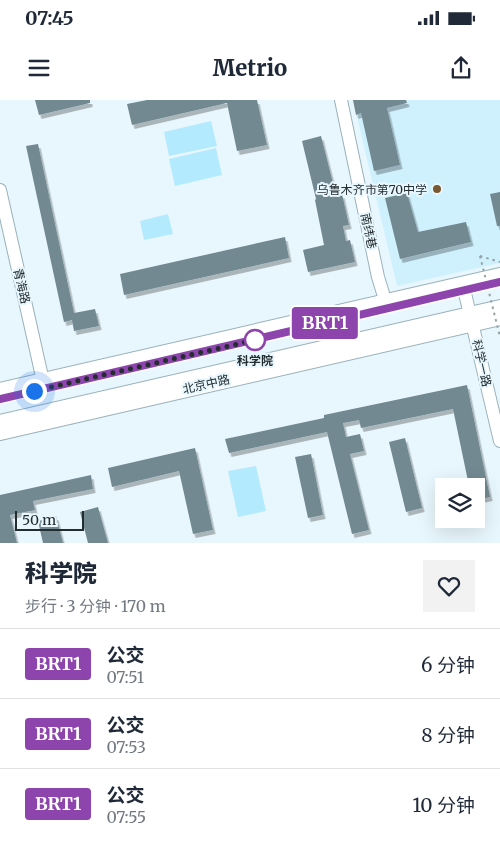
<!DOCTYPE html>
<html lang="zh">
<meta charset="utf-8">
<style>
body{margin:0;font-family:Merriweather,"Noto Sans SC",serif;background:#f2f2f3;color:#1f2937;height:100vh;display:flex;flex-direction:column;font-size:19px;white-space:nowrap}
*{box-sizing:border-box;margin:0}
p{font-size:16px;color:#747a83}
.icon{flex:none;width:28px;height:28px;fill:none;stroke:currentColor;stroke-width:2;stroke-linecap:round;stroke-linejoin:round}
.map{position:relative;height:443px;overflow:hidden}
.details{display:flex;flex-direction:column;background:#fff;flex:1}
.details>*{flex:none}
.badge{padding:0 10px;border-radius:4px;font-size:18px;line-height:32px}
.tools{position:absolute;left:435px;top:378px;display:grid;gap:10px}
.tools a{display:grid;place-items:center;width:50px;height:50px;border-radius:0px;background:#fff;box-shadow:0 5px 20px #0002;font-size:25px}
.scale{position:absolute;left:15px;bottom:12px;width:69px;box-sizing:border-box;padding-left:5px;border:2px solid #232d30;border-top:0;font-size:14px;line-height:18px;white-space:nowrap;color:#232d30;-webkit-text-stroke:4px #e8f7fd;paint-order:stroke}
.you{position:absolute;width:25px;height:25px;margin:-12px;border:4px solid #fff;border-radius:50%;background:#1a73e8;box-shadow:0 0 0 8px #1a73e833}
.map>.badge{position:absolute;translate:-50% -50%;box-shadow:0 0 0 2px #fff}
.round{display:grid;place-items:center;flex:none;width:52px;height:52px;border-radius:0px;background:#f2f2f3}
.summary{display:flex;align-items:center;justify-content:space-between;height:85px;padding:0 25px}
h1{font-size:24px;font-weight:800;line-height:38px}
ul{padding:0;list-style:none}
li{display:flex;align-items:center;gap:15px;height:70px;padding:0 25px;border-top:1px solid #e0e1e3}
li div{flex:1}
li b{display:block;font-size:19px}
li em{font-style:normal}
li .badge{min-width:55px;font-weight:700;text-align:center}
.status{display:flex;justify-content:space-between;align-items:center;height:35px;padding:0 25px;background:#fff;direction:ltr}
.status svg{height:14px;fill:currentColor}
header{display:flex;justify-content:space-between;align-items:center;height:65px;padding:0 25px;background:#fff;font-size:22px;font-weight:800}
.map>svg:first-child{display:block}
.built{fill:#cff1fe}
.green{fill:#b4eafe}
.building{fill:#728991;filter:url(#shadow)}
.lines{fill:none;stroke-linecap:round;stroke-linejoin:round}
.minor-casing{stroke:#99b1ba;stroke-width:14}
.major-casing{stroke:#99b1ba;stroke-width:18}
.path{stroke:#95a2a7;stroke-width:2;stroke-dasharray:2.5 4;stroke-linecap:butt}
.minor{stroke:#fff;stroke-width:12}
.major{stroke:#fff;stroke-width:16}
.path-bridge{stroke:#95a2a7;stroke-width:2;stroke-dasharray:2.5 4;stroke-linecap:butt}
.line-casing{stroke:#fff;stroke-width:11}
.line{stroke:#8e44ad;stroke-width:8}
.walk{stroke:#232d30;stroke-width:5;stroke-dasharray:0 9}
.poi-dot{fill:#78582e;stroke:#e8f7fd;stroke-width:2}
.stop-dot{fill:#fff;stroke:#8e44ad;stroke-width:2.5}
.labels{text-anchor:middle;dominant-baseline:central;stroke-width:4;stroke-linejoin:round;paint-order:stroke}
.poi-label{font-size:12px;fill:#232d30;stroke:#e8f7fd;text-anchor:end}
.street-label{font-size:12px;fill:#232d30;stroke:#e8f7fd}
.stop-label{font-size:12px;font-weight:bold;fill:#232d30;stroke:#e8f7fd}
</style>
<div class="status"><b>07:45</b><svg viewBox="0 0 49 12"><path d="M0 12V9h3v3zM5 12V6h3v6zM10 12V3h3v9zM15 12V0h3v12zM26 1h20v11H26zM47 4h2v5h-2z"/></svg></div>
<header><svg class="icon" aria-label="menu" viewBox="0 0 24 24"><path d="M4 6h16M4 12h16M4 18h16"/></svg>Metrio<svg class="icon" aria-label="share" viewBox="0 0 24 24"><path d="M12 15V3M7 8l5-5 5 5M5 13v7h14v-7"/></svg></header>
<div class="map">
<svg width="500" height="443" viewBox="0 0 500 443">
<defs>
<filter id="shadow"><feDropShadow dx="2.5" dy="4" stdDeviation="0" flood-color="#0004"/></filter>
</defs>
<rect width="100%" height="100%" fill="#e8f7fd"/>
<path class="built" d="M353,0H500V163L397,186Z"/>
<path class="green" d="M211,21L217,46L169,56L164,32Z
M216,48L222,75L175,86L169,59Z
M168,114L173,134L144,140L140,121Z
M256,366L266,411L238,417L228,371Z"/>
<path class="building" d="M35,0H90V3L39,15Z
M147,0H257L267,45L237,51L227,3L132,25L127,4Z
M353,0H406L407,3L387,8L400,65L374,71L361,13L356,15Z
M321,36L336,95L342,94L349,125L343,126L346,141L350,140L355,162L308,172L303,150L324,145L315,100L316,99L302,41Z
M38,44L74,213L95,209L99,226L74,231L72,220L64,222L26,46Z
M500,92V126H497L490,94Z
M407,93L418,132L466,122L471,142L400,159L385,98Z
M285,137L289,158L124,195L120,174Z
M467,285L490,397L476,400V386H469L453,309L361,328L359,320L343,323L346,337L360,334L364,351L350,354L369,430L352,434L327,332L229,353L225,339L324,318V315Z
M405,338L422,408L406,412L389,342Z
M195,348L213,430L193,434L179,371L112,387L108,368Z
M311,354L323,415L308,418L295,357Z
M91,375L93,389L33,401L35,410L10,415L17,443H0V395Z
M98,407L108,443H88L80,412Z
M56,416L63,443H43L38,421Z"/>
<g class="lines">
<defs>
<path id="minor" d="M341,0L378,177L386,203
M0,90L43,281
M463,185L500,341
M0,321L500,206"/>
<path id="major" d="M0,291L500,176
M0,332L500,217"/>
</defs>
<use href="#minor" class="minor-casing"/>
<use href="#major" class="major-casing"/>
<path class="path" d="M480,156L500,162"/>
<use href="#minor" class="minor"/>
<use href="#major" class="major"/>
<path class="path-bridge" d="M480,156L500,237"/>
</g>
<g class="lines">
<defs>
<path id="line" d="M0,299L500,182"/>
</defs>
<use href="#line" class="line-casing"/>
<use href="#line" class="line"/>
<path class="walk" d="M34,291L259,239L255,240"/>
</g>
<circle class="poi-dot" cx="437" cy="89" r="5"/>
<circle class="stop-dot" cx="255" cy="240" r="10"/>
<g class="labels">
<g class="poi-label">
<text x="427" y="89">乌鲁木齐市第70中学</text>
</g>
<g class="street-label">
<text transform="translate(369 131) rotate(78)">南纬巷</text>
<text transform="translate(22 186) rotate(77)">青海路</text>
<text transform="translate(482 263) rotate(77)">科学一路</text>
<text transform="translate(206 284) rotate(-13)">北京中路</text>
</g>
<g class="stop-label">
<text x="255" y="260">科学院</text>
</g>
</g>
</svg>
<div class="tools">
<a><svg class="icon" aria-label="layers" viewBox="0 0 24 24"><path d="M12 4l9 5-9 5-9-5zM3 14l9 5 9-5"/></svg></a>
</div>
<div class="scale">50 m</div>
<div class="you" style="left:34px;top:291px"></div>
<b class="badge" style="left:325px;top:223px;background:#8e44ad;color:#fff">BRT1</b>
</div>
<section class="details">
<div class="summary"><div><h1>科学院</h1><p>步行 · 3 分钟 · 170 m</p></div><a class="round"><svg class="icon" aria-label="heart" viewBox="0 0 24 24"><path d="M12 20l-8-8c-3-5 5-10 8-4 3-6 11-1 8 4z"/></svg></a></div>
<ul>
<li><span class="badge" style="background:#8e44ad;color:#fff">BRT1</span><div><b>公交</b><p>07:51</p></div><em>6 分钟</em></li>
<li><span class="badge" style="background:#8e44ad;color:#fff">BRT1</span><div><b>公交</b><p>07:53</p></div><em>8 分钟</em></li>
<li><span class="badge" style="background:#8e44ad;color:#fff">BRT1</span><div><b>公交</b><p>07:55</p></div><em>10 分钟</em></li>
</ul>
</section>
